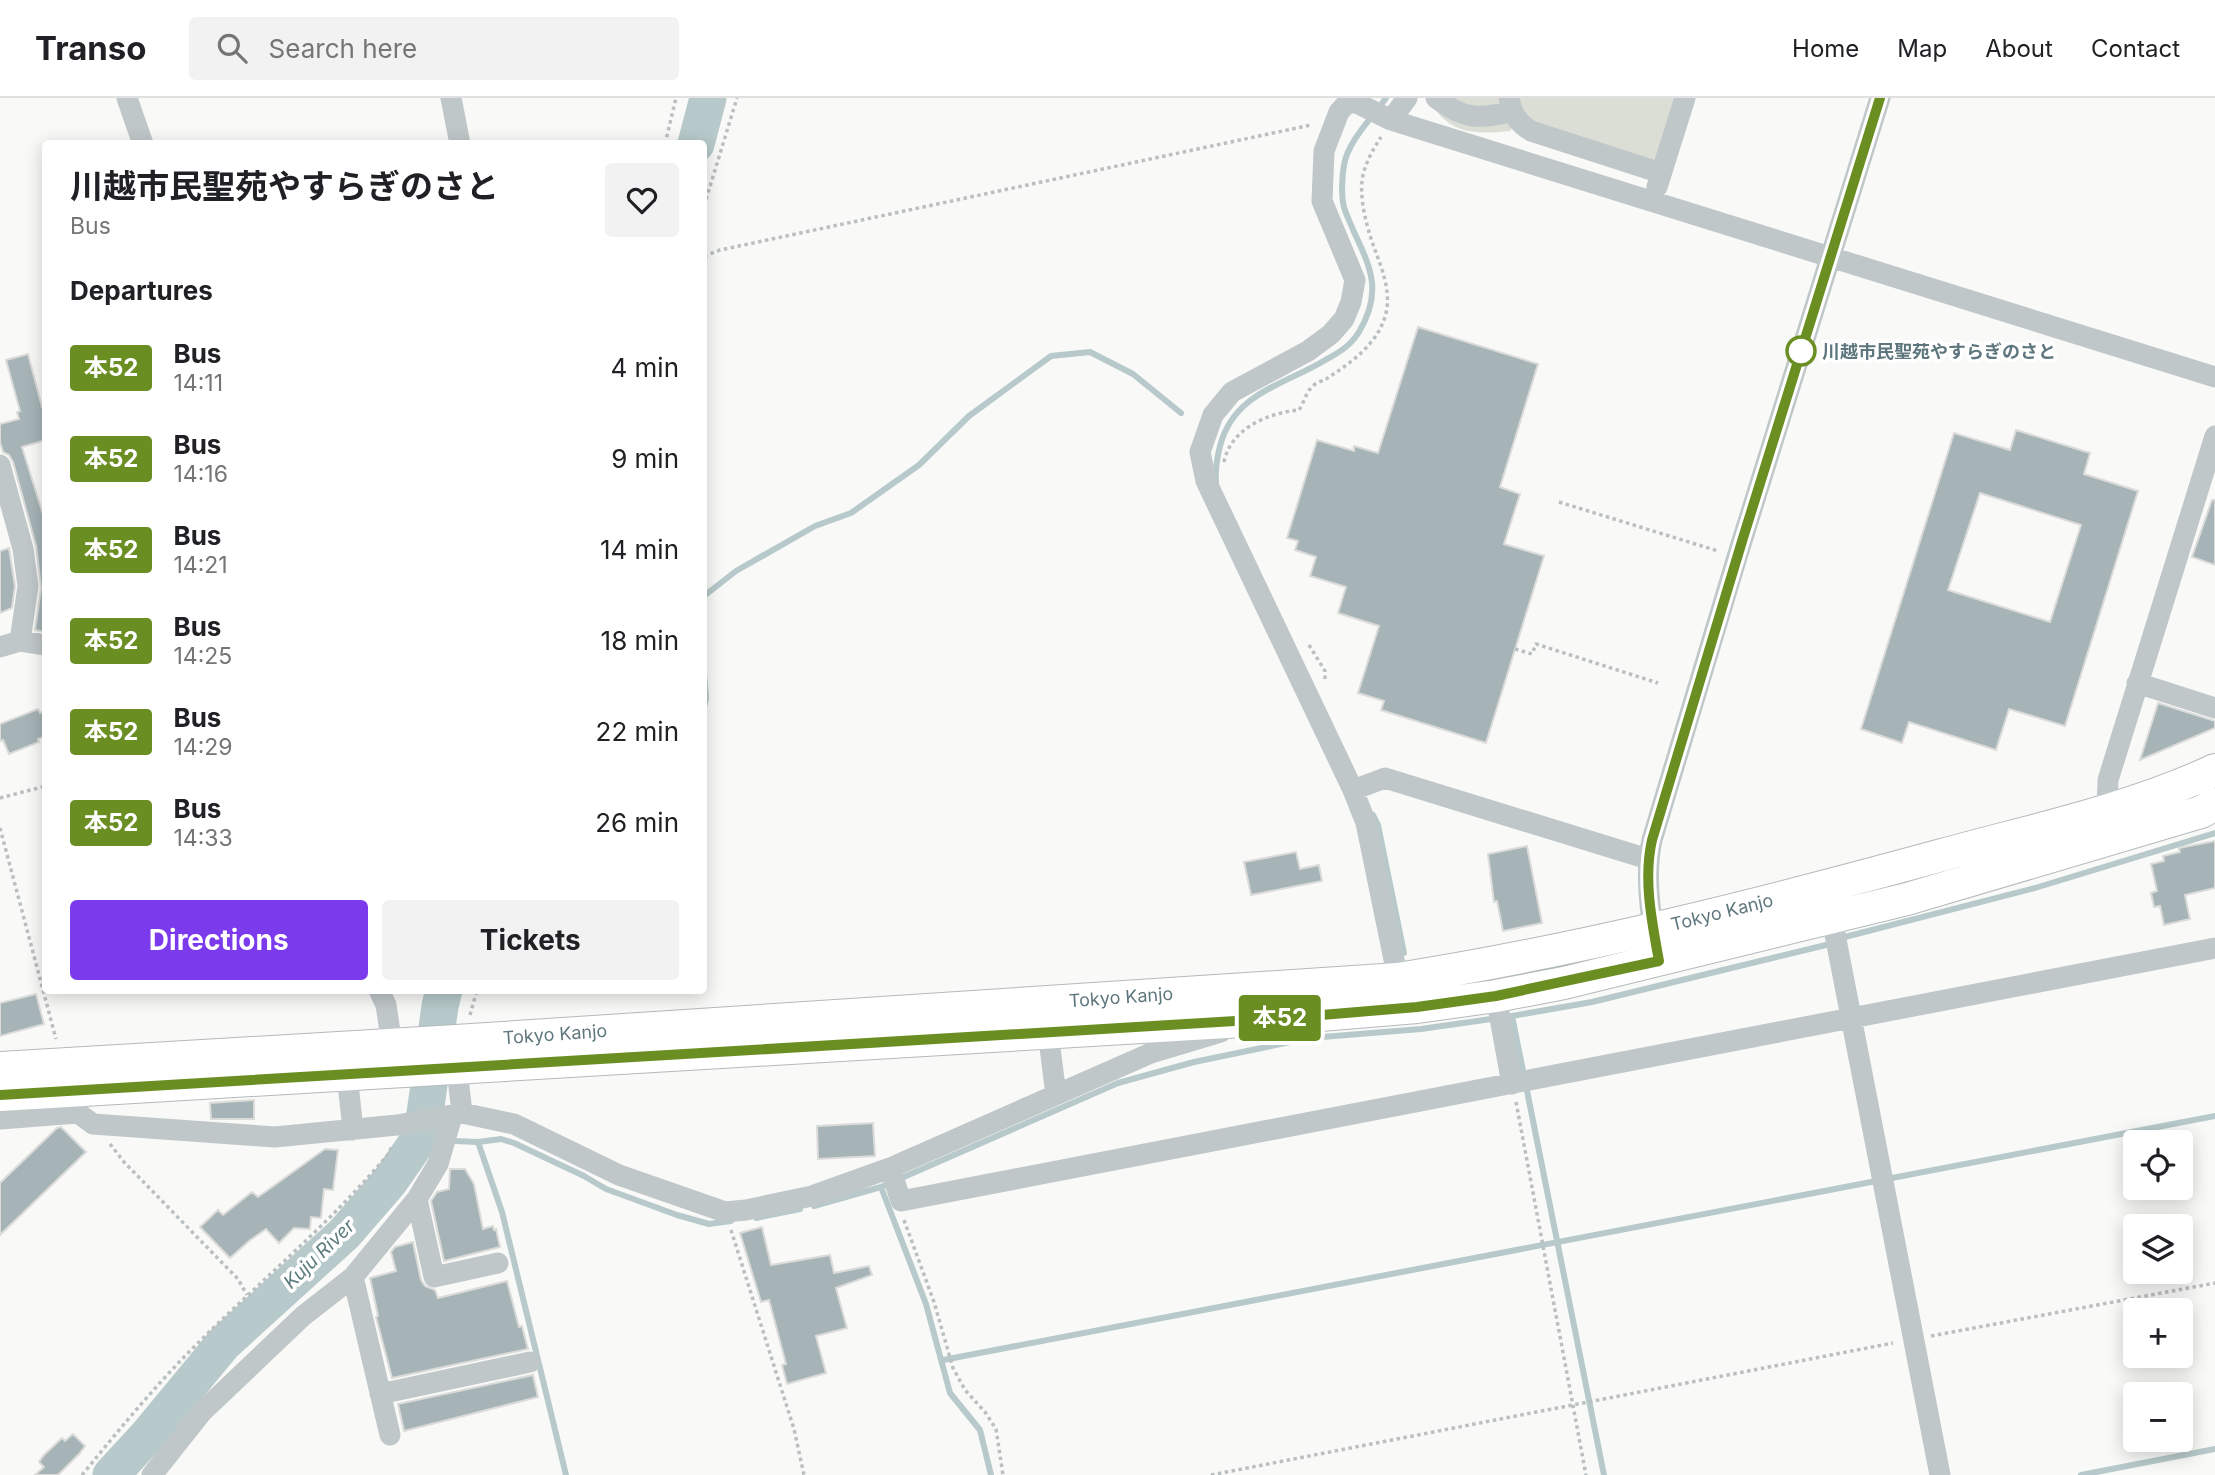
<!DOCTYPE html>
<meta charset="utf-8">
<style>
body{margin:0;font-family:Inter,"Noto Sans JP",sans-serif;background:#f2f2f2;color:#202124;height:100vh;display:flex;flex-direction:column;font-size:26px;white-space:nowrap}
*{box-sizing:border-box;margin:0}
p{font-size:23px;color:#757577}
.icon{flex:none;width:38px;height:38px;fill:none;stroke:currentColor;stroke-width:2;stroke-linecap:round;stroke-linejoin:round}
.map{position:relative;flex:1;overflow:hidden}
.sheet{position:absolute;left:42px;top:42px;width:665px;height:854px;display:flex;flex-direction:column;background:#fff;border-radius:7px;box-shadow:0 4px 18px #0003}
.sheet>*{flex:none}
.badge{padding:0 14px;border-radius:5px;font-size:24px;line-height:46px}
.controls{position:absolute;left:2123px;top:1032px;display:grid;gap:14px}
.controls a{display:grid;place-items:center;width:70px;height:70px;border-radius:7px;background:#fff;box-shadow:0 4px 18px #0003;font-size:35px}
.map>.badge{position:absolute;translate:-50% -50%;box-shadow:0 0 0 4px #fff}
h2{padding:0 28px;font-size:26px;line-height:63px}
.round{display:grid;place-items:center;flex:none;width:74px;height:74px;border-radius:7px;background:#f2f2f2}
.overview{display:flex;align-items:center;justify-content:space-between;height:119px;padding:0 28px}
h1{font-size:33px;font-weight:700;line-height:52px}
.button{display:flex;gap:14px;margin-top:auto;padding:14px 28px}
.button a{flex:1;height:80px;border-radius:7px;background:#7c3aed;color:#fff;font-size:28px;font-weight:700;line-height:80px;text-align:center}
.button a+a{background:#f2f2f2;color:#202124}
ul{padding:0;list-style:none}
li{display:flex;align-items:center;gap:21px;height:91px;padding:0 28px}
li div{flex:1}
li b{display:block;font-size:26px}
li em{font-style:normal}
li .badge{min-width:77px;font-weight:700;text-align:center}
header{display:flex;align-items:center;gap:42px;box-sizing:border-box;height:98px;padding:0 35px;background:#fff;border-bottom:2px solid #e0e0e0}
header strong{font-size:33px}
nav{display:flex;gap:38px;margin-inline-start:auto;font-size:24px}
.search{width:490px;height:63px;background:#f2f2f2;display:flex;align-items:center;gap:18px;box-sizing:border-box;padding:0 24px;border-radius:7px;color:#757577;font-size:26px}
.map>svg:first-child{display:block}
.green{fill:#dbded5}
.lines{fill:none;stroke-linecap:round;stroke-linejoin:round}
.stream{stroke:#b7c9ca;stroke-width:6}
.river{stroke:#b7c9ca;stroke-width:37}
.building{fill:#a6b4b7;stroke:#dbdbd9;stroke-width:2;fill-rule:evenodd}
.highway-casing{stroke:#b3babc;stroke-width:34}
.path{stroke:#babfc1;stroke-width:3.5;stroke-dasharray:3.5 3.5;stroke-linecap:butt}
.minor{stroke:#c0c7c9;stroke-width:21}
.highway{stroke:#fff;stroke-width:32}
.line-casing{stroke:#fff;stroke-width:16}
.line{stroke:#6b8e23;stroke-width:10}
.stop-dot{fill:#fff;stroke:#6b8e23;stroke-width:3.5}
.labels{text-anchor:middle;dominant-baseline:central;stroke-width:7;stroke-linejoin:round;paint-order:stroke}
.stop-label{font-size:18px;font-weight:bold;fill:#5e767d;stroke:#fff;text-anchor:start}
.street-label{font-size:18px;fill:#5e767d;stroke:#fff}
.water-label{font-size:19px;font-style:italic;fill:#5e7c7d;stroke:#fff}
</style>
<header>
<strong>Transo</strong>
<div class="search"><svg class="icon" aria-label="search" viewBox="0 0 24 24"><circle cx="10" cy="10" r="6"/><path d="M15 15l6 6"/></svg>Search here</div>
<nav><a>Home</a><a>Map</a><a>About</a><a>Contact</a></nav>
</header>
<div class="map">
<svg width="2215" height="1377" viewBox="0 0 2215 1377">
<rect width="100%" height="100%" fill="#f9f9f7"/>
<path class="green" d="M1438,0H1505L1513,29L1510,33C1483,36 1453,37 1436,12Z
M1515,0H1679L1655,61L1649,65L1528,27Z"/>
<g class="lines">
<path class="stream" d="M1216,384C1215,372 1217,360 1220,348C1234,294 1285,287 1327,261C1340,254 1351,247 1359,234C1382,195 1372,172 1354,134C1351,126 1346,117 1344,109C1341,98 1342,78 1344,67C1348,43 1372,20 1386,0
M704,498L736,473L815,428L851,415L919,367L969,318L1051,258L1090,254L1133,276L1181,315
M704,575L706,600L704,609
M1373,717L1378,727L1404,855
M1512,918L1592,904L1826,847L1841,840L2035,790L2215,735
M422,1037L455,1043L478,1044L502,1114L566,1377
M478,1044L501,1041L514,1045L584,1078L606,1091L677,1117L709,1126L731,1123
M881,1089L926,1206L950,1295L980,1332L991,1377
M814,1108L881,1089L1118,985L1194,964L1310,940L1421,931L1512,918L1604,1377
M756,1120L800,1111
M943,1262L2215,1018
M2081,1377L2215,1351"/>
<path class="river" d="M696,46L708,0
M111,1377L147,1338L224,1245L344,1136L390,1083L422,1037L440,908L444,892"/>
</g>
<path class="building" d="M1418,229L1538,266L1500,389L1520,396L1504,446L1544,458L1486,645L1381,612L1384,603L1358,595L1379,528L1338,515L1346,489L1310,478L1316,459L1295,452L1298,443L1287,440L1317,342L1354,353V348L1378,355Z
M28,256L42,309L46,308V342L22,349L46,426V534L35,532L41,490L36,448L13,364L9,357L3,354L0,344V326L19,321L17,314L20,313L6,262Z
M2016,332L2090,355L2084,376L2138,393L2065,628L2009,611L1996,652L1909,624L1902,645L1861,631L1954,335L2010,352ZM1980,395L2081,427L2050,524L1948,492Z
M2212,402H2215V467L2192,459Z
M9,450L15,488L12,510L0,515V453Z
M2158,605L2215,623V630L2140,662Z
M38,611L40,615L46,613V638L38,641L39,644L9,656L3,642L0,643V626Z
M2215,743V790L2185,797L2190,821L2164,827L2160,808L2154,809L2151,795L2157,793L2151,766L2164,763L2163,758L2180,754L2179,750Z
M1527,748L1542,825L1503,833L1497,803L1494,804L1488,756Z
M1296,754L1300,771L1319,767L1322,783L1251,797L1244,764Z
M36,896L44,926L0,938V905Z
M254,1002V1021H211L210,1005Z
M873,1025L875,1058L818,1061L817,1028Z
M61,1029L86,1054L0,1137V1085L57,1030Z
M325,1051L338,1052L333,1092L324,1091L321,1120L311,1119L310,1131L294,1130L279,1145L266,1131L249,1143L230,1160L200,1129L218,1112L223,1117L252,1094L258,1099Z
M450,1071H465L474,1086L483,1131L493,1128L494,1132L496,1131L500,1149L444,1163L431,1103L437,1094L449,1091Z
M762,1129L771,1167L830,1157L834,1175L869,1168L872,1177L836,1190L847,1230L816,1238L826,1275L787,1286L782,1267L786,1266L769,1202L761,1204L740,1135Z
M413,1144L421,1182L425,1188L435,1192L438,1200L507,1183L519,1229L522,1228L528,1251L392,1280L376,1219L378,1218L370,1180L396,1173L391,1154L395,1149Z
M533,1277L538,1299L404,1333L398,1306Z
M73,1336L85,1348L79,1356L58,1377H35L44,1369L39,1364L44,1357L62,1340L65,1343Z"/>
<g class="lines">
<defs>
<path id="highway" d="M0,970L456,943L1398,881C1582,852 1763,806 1942,757C2033,732 2129,712 2215,672
M0,997L1260,922L1417,909L1496,898L1564,885L1907,801L2201,714L2215,706"/>
</defs>
<use href="#highway" class="highway-casing"/>
<path class="path" d="M665,46L676,0
M704,108L737,0
M704,158L720,152L1311,27
M1224,364C1231,330 1268,315 1299,312C1304,305 1306,294 1312,289C1315,285 1322,283 1326,281C1351,265 1379,245 1386,215C1391,193 1382,171 1375,152C1367,130 1357,96 1364,73C1368,60 1374,50 1381,39
M1559,404L1718,453
M1309,547L1325,573V584
M1515,551L1532,556L1536,546L1658,585
M0,700L46,688
M0,730L56,941
M470,917L477,892
M1516,1004L1586,1377
M110,1046L124,1064L238,1181L247,1197
M904,1122L934,1204L953,1270L965,1292L985,1314L996,1331L1003,1377
M731,1132L794,1331L804,1377
M1931,1238L2215,1185
M82,1377C118,1333 154,1289 194,1249C259,1184 331,1125 390,1054L392,1046
M1211,1377L1893,1245"/>
<path class="minor" d="M127,0L143,46
M451,0L460,46
M1436,0C1463,21 1479,22 1512,13
M1509,0C1512,16 1517,24 1531,33L1661,75
M1391,22L1407,0
M1657,89L1685,0
M0,367L23,451L28,488L20,543
M0,549L20,543L46,547
M2137,585L2215,610
M1353,692L1385,680L1648,761
M2107,711L2108,682L2215,338
M1832,821L1940,1377
M1655,841C1649,809 1645,774 1652,742L1737,459L1880,0
M1398,881L1366,725L1353,692L1206,383L1200,354L1213,317L1232,294L1308,253L1331,236L1344,221L1351,204L1355,182L1322,103L1324,53L1339,14L1348,4L1359,6L1391,22L2215,279
M379,892L386,907L392,947
M1496,898L1512,986
M1048,934L1056,997
M457,971L462,1015
M347,976L353,1032
M0,1021L78,1015L93,1026L275,1039L397,1027L462,1015L514,1026L619,1077L725,1114L746,1112L812,1098L890,1070L901,1103L2215,850
M890,1070L1151,955L1221,934
M417,1101L434,1179L498,1165
M353,1179L390,1337
M380,1296L530,1264
M152,1377L202,1314L303,1218L353,1179L417,1101L438,1066L452,1018"/>
<use href="#highway" class="highway"/>
</g>
<g class="lines">
<defs>
<path id="line" d="M0,997L1286,920L1417,909L1496,898L1659,863C1652,824 1643,782 1652,742L1743,440L1880,0"/>
</defs>
<use href="#line" class="line-casing"/>
<use href="#line" class="line"/>
</g>
<circle class="stop-dot" cx="1801" cy="253" r="14"/>
<g class="labels">
<g class="stop-label">
<text x="1822" y="253">川越市民聖苑やすらぎのさと</text>
</g>
<g class="street-label">
<text transform="translate(1722 814) rotate(-14)">Tokyo Kanjo</text>
<text transform="translate(1121 899) rotate(-4)">Tokyo Kanjo</text>
<text transform="translate(555 936) rotate(-4)">Tokyo Kanjo</text>
</g>
<g class="water-label">
<text transform="translate(319 1156) rotate(-44)">Kuju River</text>
</g>
</g>
</svg>
<div class="controls">
<a><svg class="icon" aria-label="locate" viewBox="0 0 24 24"><circle cx="12" cy="12" r="6"/><path d="M12 2v4M12 18v4M2 12h4M18 12h4"/></svg></a>
<a><svg class="icon" aria-label="layers" viewBox="0 0 24 24"><path d="M12 4l9 5-9 5-9-5zM3 14l9 5 9-5"/></svg></a>
<a>+</a>
<a>−</a>
</div>
<b class="badge" style="left:1280px;top:920px;background:#6b8e23;color:#fff">本52</b>
<section class="sheet">
<div class="overview"><div><h1>川越市民聖苑やすらぎのさと</h1><p>Bus</p></div><a class="round"><svg class="icon" aria-label="heart" viewBox="0 0 24 24"><path d="M12 20l-8-8c-3-5 5-10 8-4 3-6 11-1 8 4z"/></svg></a></div>
<h2>Departures</h2>
<ul>
<li><span class="badge" style="background:#6b8e23;color:#fff">本52</span><div><b>Bus</b><p>14:11</p></div><em>4 min</em></li>
<li><span class="badge" style="background:#6b8e23;color:#fff">本52</span><div><b>Bus</b><p>14:16</p></div><em>9 min</em></li>
<li><span class="badge" style="background:#6b8e23;color:#fff">本52</span><div><b>Bus</b><p>14:21</p></div><em>14 min</em></li>
<li><span class="badge" style="background:#6b8e23;color:#fff">本52</span><div><b>Bus</b><p>14:25</p></div><em>18 min</em></li>
<li><span class="badge" style="background:#6b8e23;color:#fff">本52</span><div><b>Bus</b><p>14:29</p></div><em>22 min</em></li>
<li><span class="badge" style="background:#6b8e23;color:#fff">本52</span><div><b>Bus</b><p>14:33</p></div><em>26 min</em></li>
</ul>
<div class="button"><a>Directions</a><a>Tickets</a></div>
</section>
</div>
